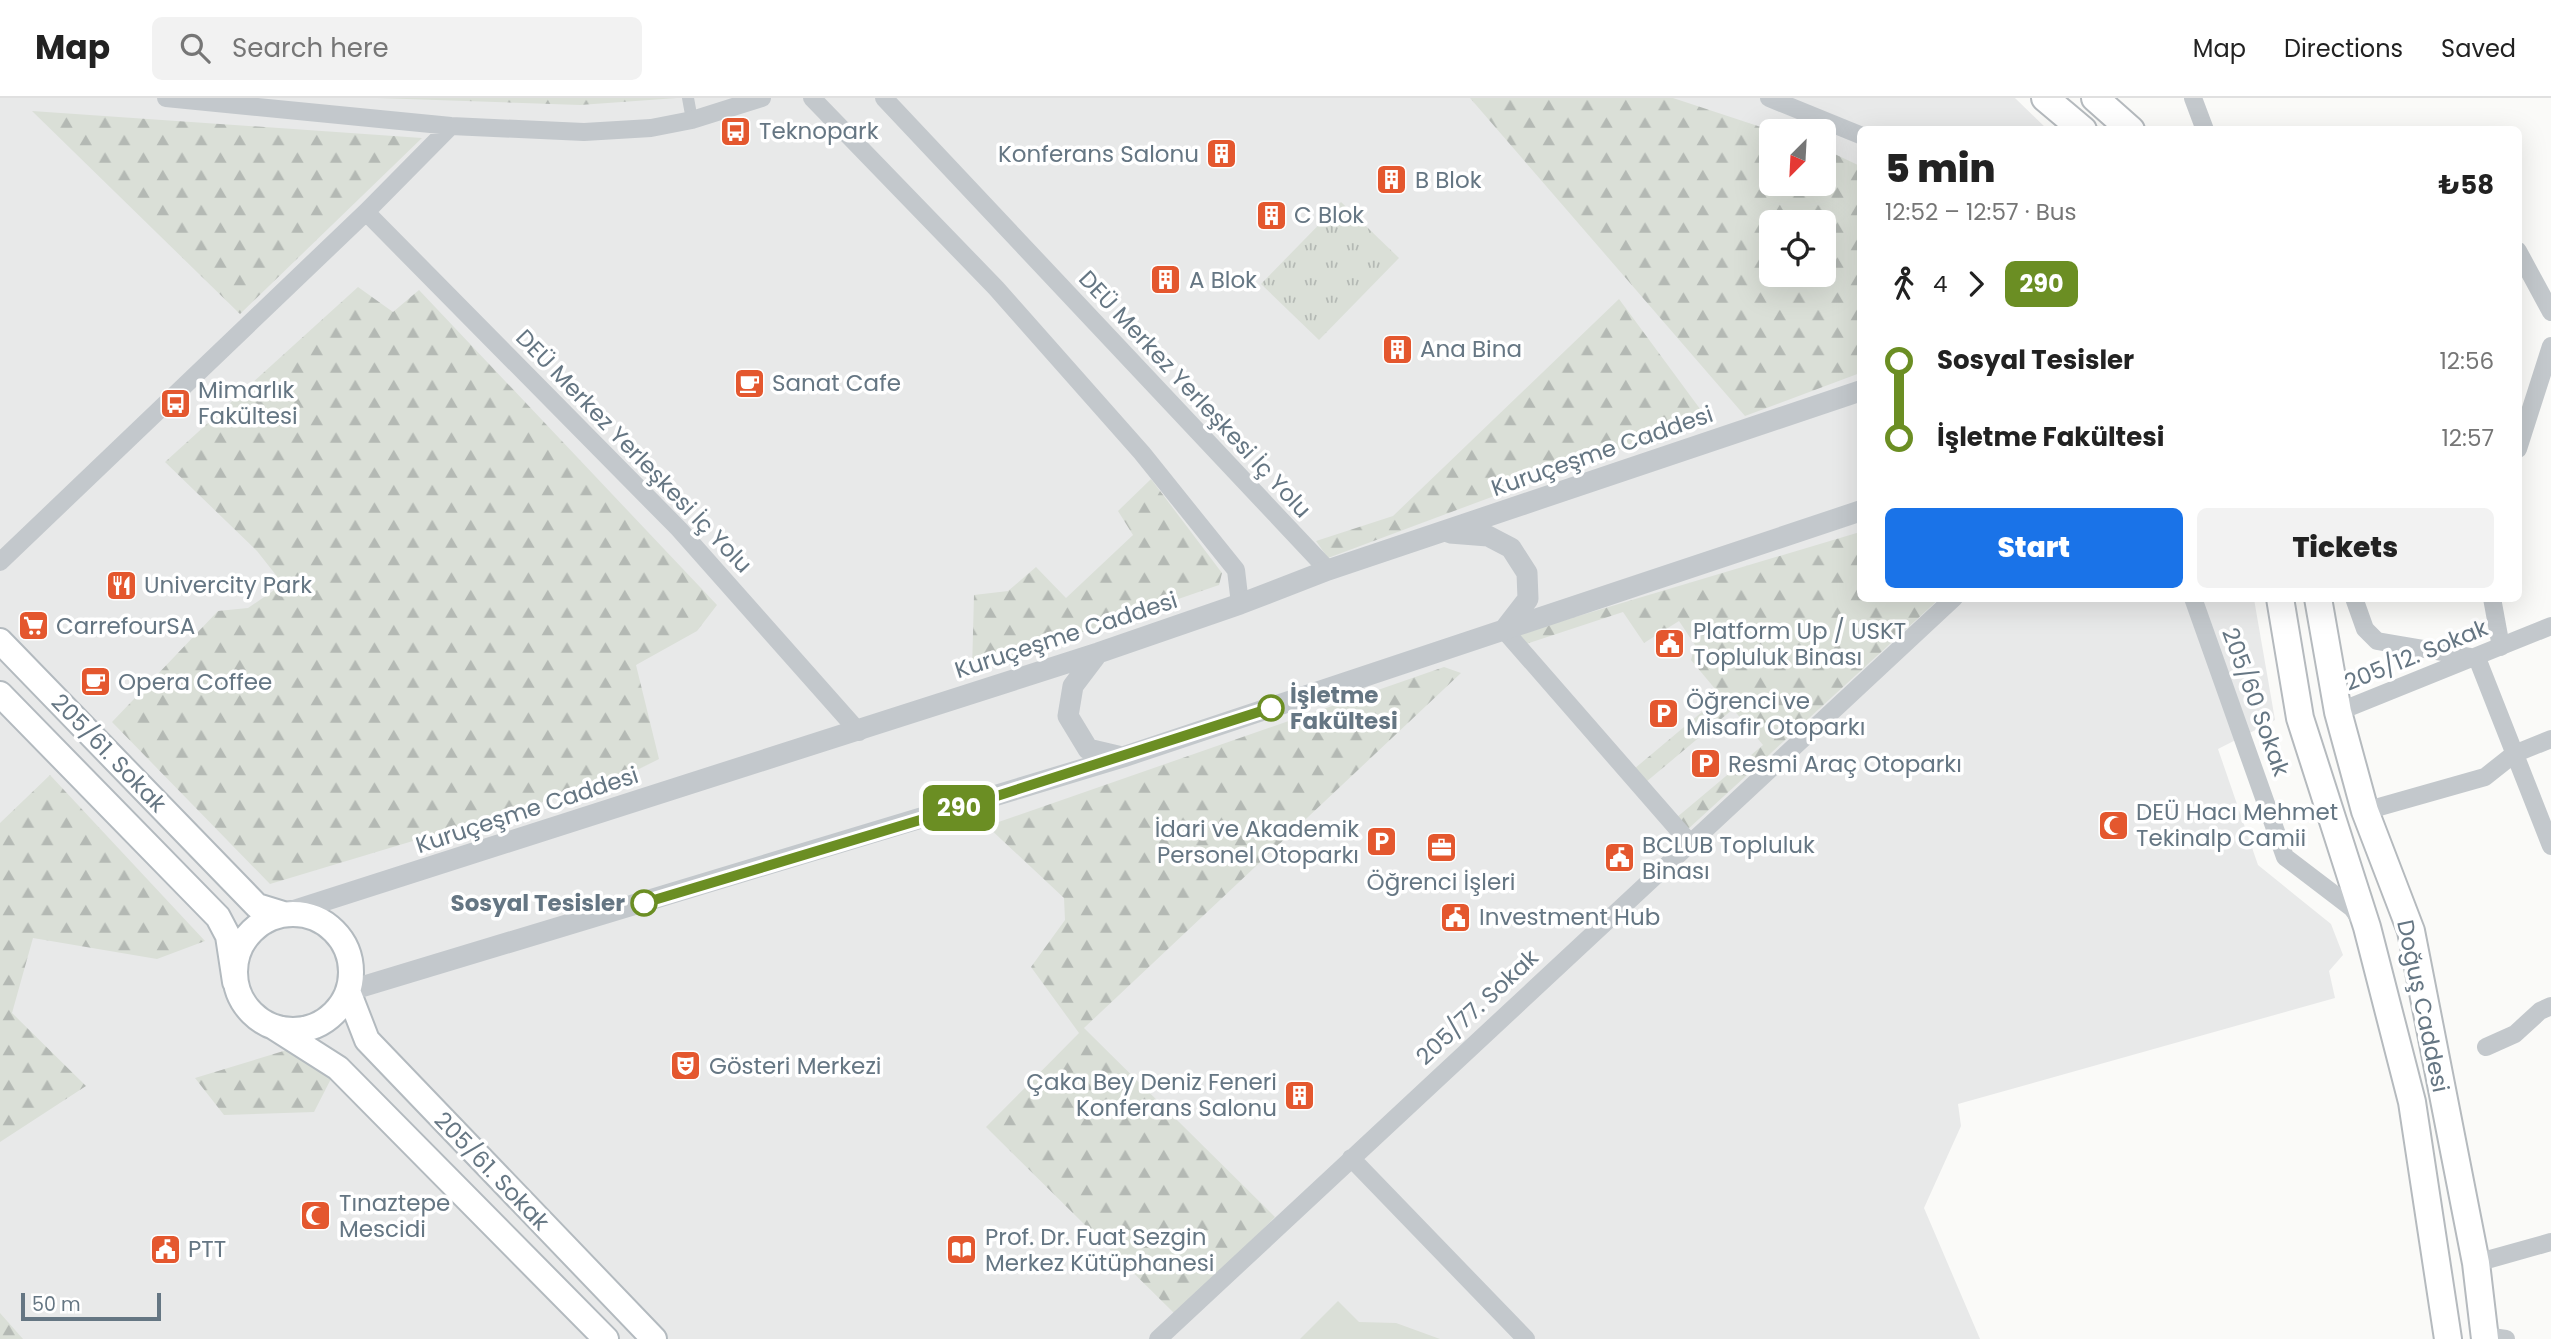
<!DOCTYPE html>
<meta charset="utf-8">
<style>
body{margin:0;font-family:Poppins,sans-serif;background:#f2f2f2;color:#222;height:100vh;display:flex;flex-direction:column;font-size:26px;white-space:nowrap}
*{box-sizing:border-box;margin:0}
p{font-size:23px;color:#767676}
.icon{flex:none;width:38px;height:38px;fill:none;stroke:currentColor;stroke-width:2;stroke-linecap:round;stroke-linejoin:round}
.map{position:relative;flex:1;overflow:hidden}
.panel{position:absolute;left:1857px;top:28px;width:665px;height:476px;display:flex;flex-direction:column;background:#fff;border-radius:10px;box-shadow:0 7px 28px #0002}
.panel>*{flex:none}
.badge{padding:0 14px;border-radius:10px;font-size:24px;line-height:46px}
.needle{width:46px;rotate:204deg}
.buttons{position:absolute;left:1759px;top:21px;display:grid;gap:14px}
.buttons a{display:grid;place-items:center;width:77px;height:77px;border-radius:10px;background:#fff;box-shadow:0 7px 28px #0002;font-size:35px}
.scale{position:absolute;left:21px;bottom:18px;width:140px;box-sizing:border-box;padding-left:7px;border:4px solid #657683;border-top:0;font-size:19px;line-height:24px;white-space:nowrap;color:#657683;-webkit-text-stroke:5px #fff;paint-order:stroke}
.map>.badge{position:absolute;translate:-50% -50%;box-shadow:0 0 0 4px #fff}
.legs{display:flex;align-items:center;gap:10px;height:77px;padding:0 28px;font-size:23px}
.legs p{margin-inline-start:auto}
.head{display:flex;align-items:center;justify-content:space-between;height:119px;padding:0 28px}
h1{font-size:38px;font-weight:800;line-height:52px}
.cta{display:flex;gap:14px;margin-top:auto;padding:14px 28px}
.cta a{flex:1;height:80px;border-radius:10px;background:#1a73e8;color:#fff;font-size:28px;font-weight:800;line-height:80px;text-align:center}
.cta a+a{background:#f2f2f2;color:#222}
ul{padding:0 28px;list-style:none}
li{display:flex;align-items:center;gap:24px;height:77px;font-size:26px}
li i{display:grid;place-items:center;width:10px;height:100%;margin:0 9px;background:currentColor}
li i::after{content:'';width:18px;height:18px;margin:-9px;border:5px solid;border-radius:50%;background:#fff}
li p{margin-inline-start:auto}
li:first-child i{background:linear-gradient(#0000 50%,currentColor 0)}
li:last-child i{background:linear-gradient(currentColor 50%,#0000 0)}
header{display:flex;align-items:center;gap:42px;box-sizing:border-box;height:98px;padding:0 35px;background:#fff;border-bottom:2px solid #e0e0e0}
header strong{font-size:33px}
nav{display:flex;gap:38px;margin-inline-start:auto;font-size:24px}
.search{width:490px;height:63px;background:#f2f2f2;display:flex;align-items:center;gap:18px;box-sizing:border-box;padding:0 24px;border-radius:10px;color:#767676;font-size:26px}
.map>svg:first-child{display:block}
.built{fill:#e8e9e9;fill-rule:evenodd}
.green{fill:#dadfd7}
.forest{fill:url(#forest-firs);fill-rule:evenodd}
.park{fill:url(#park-tufts)}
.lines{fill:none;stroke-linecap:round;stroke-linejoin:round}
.secondary-casing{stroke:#b3babf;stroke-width:28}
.primary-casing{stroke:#b5babe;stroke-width:30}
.pedestrian{stroke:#c3c8cc;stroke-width:12}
.minor{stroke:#c3c8cc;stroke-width:18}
.tertiary{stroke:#c3c8cc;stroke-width:21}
.secondary{stroke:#fff;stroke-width:24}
.primary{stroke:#fff;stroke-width:26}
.line-1-casing{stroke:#fff;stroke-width:16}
.line-1{stroke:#6b8e23;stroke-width:10}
.stop-1-dot{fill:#fff;stroke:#6b8e23;stroke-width:3.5}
.labels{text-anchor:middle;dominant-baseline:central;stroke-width:7;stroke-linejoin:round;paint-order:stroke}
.poi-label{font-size:23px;fill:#657683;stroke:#fff;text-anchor:start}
.street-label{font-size:23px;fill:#657683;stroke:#fff}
.stop-label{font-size:23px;font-weight:bold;fill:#657683;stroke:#fff;text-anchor:start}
</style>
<header>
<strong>Map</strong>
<div class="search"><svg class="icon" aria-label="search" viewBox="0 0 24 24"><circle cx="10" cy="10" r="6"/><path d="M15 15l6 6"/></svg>Search here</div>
<nav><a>Map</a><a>Directions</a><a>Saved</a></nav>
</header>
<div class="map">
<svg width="2551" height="1241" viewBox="0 0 2551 1241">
<defs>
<pattern id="forest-firs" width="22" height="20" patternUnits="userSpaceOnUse" patternTransform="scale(1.75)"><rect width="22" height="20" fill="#dadfd7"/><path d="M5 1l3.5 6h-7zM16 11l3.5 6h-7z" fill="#b4b9b4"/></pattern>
<pattern id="park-tufts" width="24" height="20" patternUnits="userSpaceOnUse" patternTransform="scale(1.75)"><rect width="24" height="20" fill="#dadfd7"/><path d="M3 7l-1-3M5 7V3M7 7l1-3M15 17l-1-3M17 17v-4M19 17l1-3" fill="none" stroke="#b4b9b4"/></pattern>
</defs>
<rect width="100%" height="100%" fill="#fafaf8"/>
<path class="built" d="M0,0H2015L2047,31L1860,32V500L2254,501L2275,622L2218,651L2258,767L2331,826L2343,857L2329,873L2335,900L1958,1006L1961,1028L1924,1110L1980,1241H0ZM1771,33H1824V86H1771ZM1771,124H1824V177H1771Z"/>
<path class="green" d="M1338,1203L1359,1224L1396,1225L1440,1241H1300Z"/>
<path class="forest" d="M377,0H677L580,7Z
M1470,0H1673L1773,33L1771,86H1824V51L1860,68V275L1745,318ZM1771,124H1824V177H1771Z
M32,13L422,40L240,216Z
M358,189L393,214L419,192L717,507L697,533L636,567L659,661L619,681L270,786L112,624L218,513L248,510L283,486L257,453L165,364Z
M1619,201L1706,319L1328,460L1316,443L1393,418Z
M1151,381L1222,475L1219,487L972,572L974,497L1008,493L1036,469L1066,500L1133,437L1118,413Z
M1860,434V500L1939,501L1687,732L1676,720L1763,647L1733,611L1646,684L1634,671L1721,598L1691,562L1695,547L1679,523L1644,545L1623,514L1526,546L1518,536Z
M1444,569L1461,575L1084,930L1275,1119L1177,1218L986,1029L1079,935L1031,869L1065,822L1064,800L987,728Z
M50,677L205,843L157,861L33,840L12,915L86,988L0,1044V725Z
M290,951L335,973L314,1014L224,1017L195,980Z
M0,1215L23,1241H0Z"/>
<path class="park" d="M1341,104L1399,160L1319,242L1261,186Z"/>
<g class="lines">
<defs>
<path id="secondary" d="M0,543L257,808L283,816
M0,596L218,819L228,838L235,884
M235 874a58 58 0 1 1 116 0a58 58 0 1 1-116 0Z
M348,893L367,942L654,1241
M272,928L338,970L606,1241"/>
<path id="primary" d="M2045,0L2083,32
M2095,0L2131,32
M2280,500L2300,620L2367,829L2412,1004L2448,1241
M2318,500L2338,614L2365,713L2411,833L2476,1165L2485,1241"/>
</defs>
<use href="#secondary" class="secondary-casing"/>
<use href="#primary" class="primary-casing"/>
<path class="pedestrian" d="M688,0L692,22"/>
<path class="minor" d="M166,0L451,28L584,34L651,30L692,22L762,0
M812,0L996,190L1142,355L1236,472L1240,506
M884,0L1328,472
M1769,0L1860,37
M2193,0L2205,32
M366,114L679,431L859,634
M2518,153L2551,214
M2518,351L2551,248
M0,464L366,114L451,28
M2193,500L2285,759L2352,810L2362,824
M2354,500L2365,531L2377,543L2477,560L2551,748
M2492,500L2501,549
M1504,532L1689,744
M2338,614L2551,528
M2365,713L2485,679L2514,656L2551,641
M2486,949L2515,936L2540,913L2551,908
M1351,1060L1526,1241
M2476,1165L2551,1144
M2485,1238L2506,1241
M1158,1241L1954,500"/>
<path class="tertiary" d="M1450,435L1488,438L1511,450L1527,475L1528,501L1504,532
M1098,555L1073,588L1068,618L1088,651L1122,659
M283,816L1098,555L1240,506L1328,472L1860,293
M348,893L1123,659L1860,413"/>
<use href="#secondary" class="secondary"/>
<use href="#primary" class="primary"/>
</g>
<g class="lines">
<defs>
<path id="line-1" d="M644,805L950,713L1271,610"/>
</defs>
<use href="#line-1" class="line-1-casing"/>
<use href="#line-1" class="line-1"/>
</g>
<defs>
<symbol id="bus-square" viewBox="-11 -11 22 22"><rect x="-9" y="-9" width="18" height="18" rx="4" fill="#e4572e" stroke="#fff"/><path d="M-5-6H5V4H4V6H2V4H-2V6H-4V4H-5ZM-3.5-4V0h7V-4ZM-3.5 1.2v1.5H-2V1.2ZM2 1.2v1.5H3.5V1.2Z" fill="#fff"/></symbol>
<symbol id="building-square" viewBox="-11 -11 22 22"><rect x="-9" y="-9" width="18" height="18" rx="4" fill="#e4572e" stroke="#fff"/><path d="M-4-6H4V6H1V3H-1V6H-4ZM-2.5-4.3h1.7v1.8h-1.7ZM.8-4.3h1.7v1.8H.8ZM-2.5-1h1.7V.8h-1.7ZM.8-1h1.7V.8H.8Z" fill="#fff"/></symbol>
<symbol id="cafe-square" viewBox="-11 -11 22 22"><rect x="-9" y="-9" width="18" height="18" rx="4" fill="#e4572e" stroke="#fff"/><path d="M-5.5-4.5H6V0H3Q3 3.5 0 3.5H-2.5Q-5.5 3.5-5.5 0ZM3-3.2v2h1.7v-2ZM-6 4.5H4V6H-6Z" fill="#fff"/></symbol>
<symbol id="restaurant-square" viewBox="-11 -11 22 22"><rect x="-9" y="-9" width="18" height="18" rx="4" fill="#e4572e" stroke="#fff"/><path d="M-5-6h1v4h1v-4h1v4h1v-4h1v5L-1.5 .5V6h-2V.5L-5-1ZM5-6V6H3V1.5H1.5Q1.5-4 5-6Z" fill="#fff"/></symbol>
<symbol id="supermarket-square" viewBox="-11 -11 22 22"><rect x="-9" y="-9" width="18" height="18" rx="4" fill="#e4572e" stroke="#fff"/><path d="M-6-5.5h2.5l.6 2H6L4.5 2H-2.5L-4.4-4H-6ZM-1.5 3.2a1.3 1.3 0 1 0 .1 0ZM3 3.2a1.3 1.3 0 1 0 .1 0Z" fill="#fff"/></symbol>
<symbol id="civic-square" viewBox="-11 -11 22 22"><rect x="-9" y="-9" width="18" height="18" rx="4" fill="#e4572e" stroke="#fff"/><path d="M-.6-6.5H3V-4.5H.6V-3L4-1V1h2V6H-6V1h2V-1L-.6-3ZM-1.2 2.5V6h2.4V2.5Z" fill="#fff"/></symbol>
<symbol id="parking-square" viewBox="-11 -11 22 22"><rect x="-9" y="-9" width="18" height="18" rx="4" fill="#e4572e" stroke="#fff"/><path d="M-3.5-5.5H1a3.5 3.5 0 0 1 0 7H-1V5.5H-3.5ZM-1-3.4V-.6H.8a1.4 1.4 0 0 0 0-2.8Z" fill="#fff"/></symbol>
<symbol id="mosque-square" viewBox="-11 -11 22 22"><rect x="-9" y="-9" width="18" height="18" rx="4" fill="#e4572e" stroke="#fff"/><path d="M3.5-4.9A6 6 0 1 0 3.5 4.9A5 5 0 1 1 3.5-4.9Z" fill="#fff"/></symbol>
<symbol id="office-square" viewBox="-11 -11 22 22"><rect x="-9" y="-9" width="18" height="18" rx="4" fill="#e4572e" stroke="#fff"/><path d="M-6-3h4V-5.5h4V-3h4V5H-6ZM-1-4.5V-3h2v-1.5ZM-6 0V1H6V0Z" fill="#fff"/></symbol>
<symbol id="theatre-square" viewBox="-11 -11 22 22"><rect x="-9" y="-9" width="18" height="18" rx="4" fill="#e4572e" stroke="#fff"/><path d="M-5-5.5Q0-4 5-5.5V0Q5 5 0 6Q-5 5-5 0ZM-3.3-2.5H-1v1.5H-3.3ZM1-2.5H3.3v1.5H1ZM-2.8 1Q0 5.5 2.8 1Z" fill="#fff"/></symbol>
<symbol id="library-square" viewBox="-11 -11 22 22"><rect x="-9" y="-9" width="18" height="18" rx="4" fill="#e4572e" stroke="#fff"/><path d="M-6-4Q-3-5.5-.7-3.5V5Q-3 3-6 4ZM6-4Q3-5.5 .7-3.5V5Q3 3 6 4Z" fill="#fff"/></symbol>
</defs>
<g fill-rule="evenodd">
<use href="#bus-square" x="718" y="16" width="35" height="35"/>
<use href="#building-square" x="1204" y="38" width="35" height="35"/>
<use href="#building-square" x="1374" y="64" width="35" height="35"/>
<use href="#building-square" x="1254" y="100" width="35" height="35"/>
<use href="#building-square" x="1148" y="164" width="35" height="35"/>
<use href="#building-square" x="1380" y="234" width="35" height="35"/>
<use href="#cafe-square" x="732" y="268" width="35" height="35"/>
<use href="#bus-square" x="158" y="288" width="35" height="35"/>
<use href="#restaurant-square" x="104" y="470" width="35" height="35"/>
<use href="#supermarket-square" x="16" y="510" width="35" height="35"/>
<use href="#civic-square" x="1652" y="528" width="35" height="35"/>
<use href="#cafe-square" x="78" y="566" width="35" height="35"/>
<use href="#parking-square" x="1646" y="598" width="35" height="35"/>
<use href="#parking-square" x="1688" y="648" width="35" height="35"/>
<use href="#mosque-square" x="2096" y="710" width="35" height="35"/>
<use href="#parking-square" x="1364" y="726" width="35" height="35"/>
<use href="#office-square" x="1424" y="732" width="35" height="35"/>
<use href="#civic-square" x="1602" y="742" width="35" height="35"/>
<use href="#civic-square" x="1438" y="802" width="35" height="35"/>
<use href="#theatre-square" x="668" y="950" width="35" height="35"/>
<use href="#building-square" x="1282" y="980" width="35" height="35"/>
<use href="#mosque-square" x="298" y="1100" width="35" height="35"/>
<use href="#civic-square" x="148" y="1134" width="35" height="35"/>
<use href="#library-square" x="944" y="1134" width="35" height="35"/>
</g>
<g class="stop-1-dot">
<circle cx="1271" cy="610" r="12"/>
<circle cx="644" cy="805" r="12"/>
</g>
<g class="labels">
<g class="poi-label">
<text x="759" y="33">Teknopark</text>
<text x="1199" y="56" text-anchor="end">Konferans Salonu</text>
<text x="1415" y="82">B Blok</text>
<text x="1294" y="117">C Blok</text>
<text x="1189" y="182">A Blok</text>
<text x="1420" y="251">Ana Bina</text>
<text x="772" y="285">Sanat Cafe</text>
<text x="198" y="292">Mimarlık<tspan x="198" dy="26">Fakültesi</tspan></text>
<text x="144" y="487">Univercity Park</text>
<text x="56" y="528">CarrefourSA</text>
<text x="1693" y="533">Platform Up / USKT<tspan x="1693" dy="26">Topluluk Binası</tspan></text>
<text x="118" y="584">Opera Coffee</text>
<text x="1686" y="603">Öğrenci ve<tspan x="1686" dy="26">Misafir Otoparkı</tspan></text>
<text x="1728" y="666">Resmi Araç Otoparkı</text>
<text x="2136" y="714">DEÜ Hacı Mehmet<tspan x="2136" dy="26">Tekinalp Camii</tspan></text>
<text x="1359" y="731" text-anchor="end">İdari ve Akademik<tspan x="1359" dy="26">Personel Otoparkı</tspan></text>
<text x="1642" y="747">BCLUB Topluluk<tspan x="1642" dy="26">Binası</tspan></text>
<text x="1441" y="784" text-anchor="middle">Öğrenci İşleri</text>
<text x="1479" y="819">Investment Hub</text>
<text x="709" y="968">Gösteri Merkezi</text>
<text x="1277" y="984" text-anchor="end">Çaka Bey Deniz Feneri<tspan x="1277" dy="26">Konferans Salonu</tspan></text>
<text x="339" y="1105">Tınaztepe<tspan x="339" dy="26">Mescidi</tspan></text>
<text x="985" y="1139">Prof. Dr. Fuat Sezgin<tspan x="985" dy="26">Merkez Kütüphanesi</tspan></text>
<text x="188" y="1151">PTT</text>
</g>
<g class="street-label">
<text transform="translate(1195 296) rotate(47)">DEÜ Merkez Yerleşkesi İç Yolu</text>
<text transform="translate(634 353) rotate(46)">DEÜ Merkez Yerleşkesi İç Yolu</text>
<text transform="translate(1602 353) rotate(-19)">Kuruçeşme Caddesi</text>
<text transform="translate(1066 537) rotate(-18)">Kuruçeşme Caddesi</text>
<text transform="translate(2416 557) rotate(-22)">205/12. Sokak</text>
<text transform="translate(2256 604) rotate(70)">205/60 Sokak</text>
<text transform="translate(109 655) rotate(46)">205/61. Sokak</text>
<text transform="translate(527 712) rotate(-18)">Kuruçeşme Caddesi</text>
<text transform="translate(2423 908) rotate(78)">Doğuş Caddesi</text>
<text transform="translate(1477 909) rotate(-43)">205/77. Sokak</text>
<text transform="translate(492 1073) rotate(46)">205/61. Sokak</text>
</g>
<g class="stop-label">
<text x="1290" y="597">İşletme<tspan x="1290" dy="26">Fakültesi</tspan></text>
<text x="625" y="805" text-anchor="end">Sosyal Tesisler</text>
</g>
</g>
</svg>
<div class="buttons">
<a><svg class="needle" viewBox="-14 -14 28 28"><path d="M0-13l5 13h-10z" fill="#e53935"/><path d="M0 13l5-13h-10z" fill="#767676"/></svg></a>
<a><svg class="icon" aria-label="locate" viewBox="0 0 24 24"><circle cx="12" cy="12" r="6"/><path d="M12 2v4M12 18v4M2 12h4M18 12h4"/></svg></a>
</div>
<div class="scale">50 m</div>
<b class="badge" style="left:959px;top:710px;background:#6b8e23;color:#fff">290</b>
<section class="panel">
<div class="head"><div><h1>5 min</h1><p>12:52 – 12:57 · Bus</p></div><b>₺58</b></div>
<div class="legs"><svg class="icon" aria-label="walk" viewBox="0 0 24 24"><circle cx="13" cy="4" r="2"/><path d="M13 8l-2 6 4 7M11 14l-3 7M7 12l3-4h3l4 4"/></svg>4<svg class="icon" aria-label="forward" viewBox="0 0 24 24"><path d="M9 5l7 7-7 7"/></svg><b class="badge" style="background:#6b8e23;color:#fff">290</b></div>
<ul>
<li><i style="color:#6b8e23"></i><b>Sosyal Tesisler</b><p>12:56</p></li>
<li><i style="color:#6b8e23"></i><b>İşletme Fakültesi</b><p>12:57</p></li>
</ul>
<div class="cta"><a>Start</a><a>Tickets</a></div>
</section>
</div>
